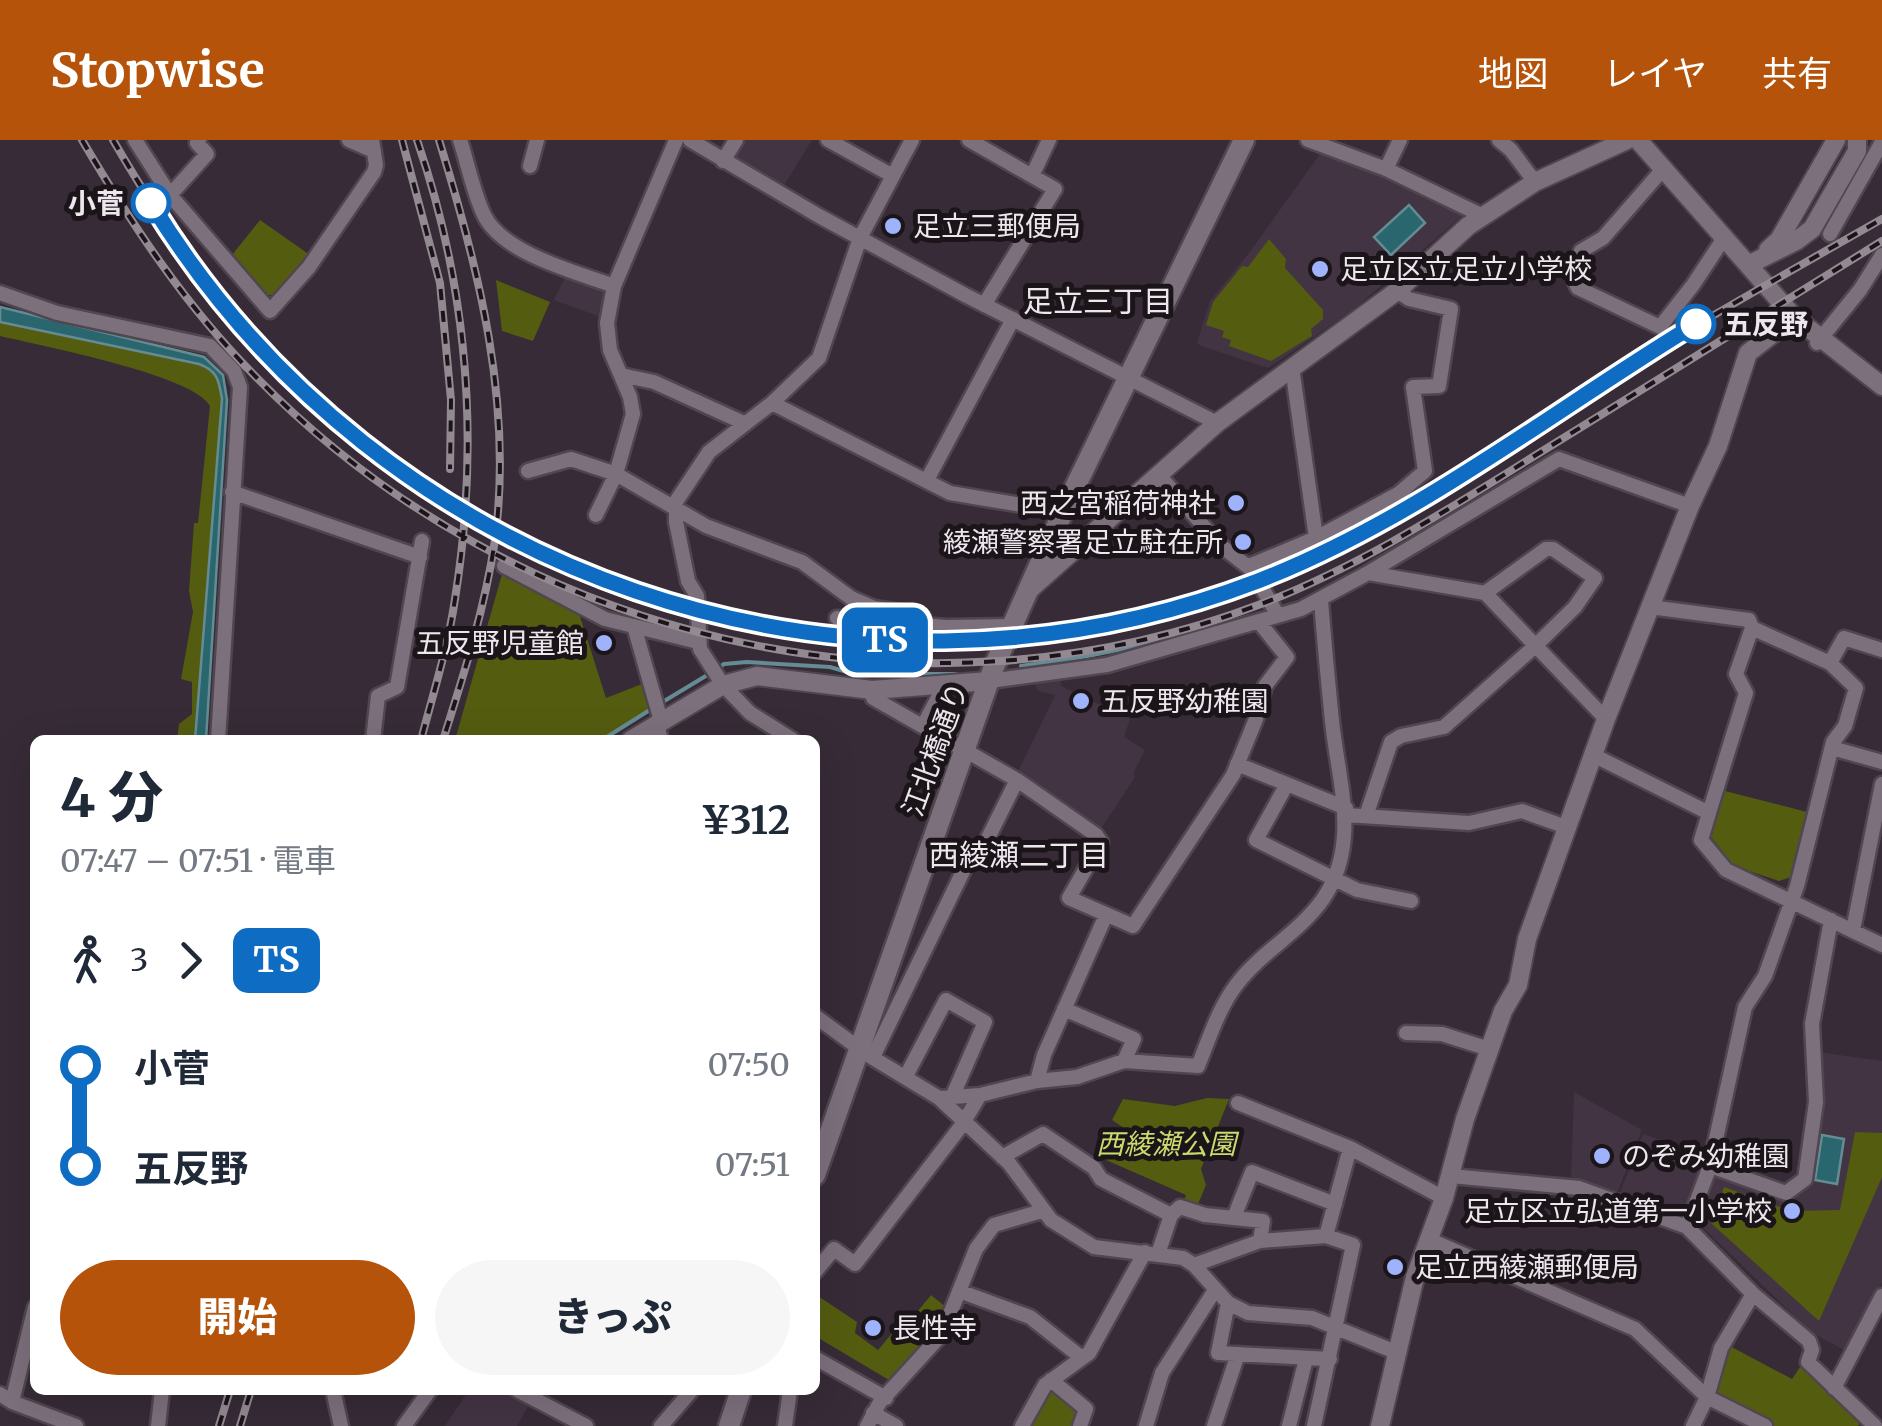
<!DOCTYPE html>
<html lang="ja">
<meta charset="utf-8">
<style>
body{margin:0;font-family:Merriweather,"Noto Sans JP",serif;background:#f6f6f7;color:#1f2937;height:100vh;display:flex;flex-direction:column;font-size:38px;white-space:nowrap}
*{box-sizing:border-box;margin:0}
p{font-size:32px;color:#747a83}
.icon{flex:none;width:55px;height:55px;fill:none;stroke:currentColor;stroke-width:2;stroke-linecap:round;stroke-linejoin:round}
.map{position:relative;flex:1;overflow:hidden}
.drawer{position:absolute;left:30px;top:595px;width:790px;height:660px;display:flex;flex-direction:column;background:#fff;border-radius:15px;box-shadow:0 10px 40px #0002}
.drawer>*{flex:none}
.badge{padding:0 20px;border-radius:15px;font-size:35px;line-height:65px}
.map>.badge{position:absolute;translate:-50% -50%;box-shadow:0 0 0 5px #fff}
.legs{display:flex;align-items:center;gap:15px;height:110px;padding:0 30px;font-size:32px}
.legs p{margin-inline-start:auto}
.headline{display:flex;align-items:center;justify-content:space-between;height:170px;padding:0 30px}
h1{font-size:55px;font-weight:800;line-height:75px}
.cta{display:flex;gap:20px;margin-top:auto;padding:20px 30px}
.cta a{flex:1;height:115px;border-radius:60px;background:#b45309;color:#fff;font-size:40px;font-weight:800;line-height:115px;text-align:center}
.cta a+a{background:#f6f6f7;color:#1f2937}
ul{padding:0 30px;list-style:none}
li{display:flex;align-items:center;gap:35px;height:100px;font-size:38px}
li i{display:grid;place-items:center;width:15px;height:100%;margin:0 12px;background:currentColor}
li i::after{content:'';width:25px;height:25px;margin:-12px;border:8px solid;border-radius:50%;background:#fff}
li p{margin-inline-start:auto}
li:first-child i{background:linear-gradient(#0000 50%,currentColor 0)}
li:last-child i{background:linear-gradient(currentColor 50%,#0000 0)}
header{display:flex;align-items:center;gap:60px;box-sizing:border-box;height:140px;padding:0 50px;background:#b45309;color:#fff}
header strong{font-size:48px}
nav{display:flex;gap:55px;margin-inline-start:auto;font-size:35px}
.map>svg:first-child{display:block}
.built{fill:#433443}
.green{fill:#545c10}
.water{fill:#2a666e;stroke:#658c94;stroke-width:2.5}
.lines{fill:none;stroke-linecap:round;stroke-linejoin:round}
.stream{stroke:#658c94;stroke-width:4}
.minor-casing{stroke:#50464f;stroke-width:19}
.tertiary-casing{stroke:#50464f;stroke-width:22}
.secondary-casing{stroke:#50464f;stroke-width:25}
.minor{stroke:#7d707d;stroke-width:14}
.tertiary{stroke:#7d707d;stroke-width:18}
.secondary{stroke:#7d707d;stroke-width:20}
.rail-casing{stroke:#938992;stroke-width:8}
.rail{stroke:#1b151a;stroke-width:4;stroke-dasharray:11;stroke-linecap:butt}
.line-1-casing{stroke:#fff;stroke-width:22}
.line-1{stroke:#0f6cc3;stroke-width:15}
.stop-1-dot{fill:#fff;stroke:#0f6cc3;stroke-width:5}
.poi-dot{fill:#9fb3fd;stroke:#1b151a;stroke-width:4}
.labels{text-anchor:middle;dominant-baseline:central;stroke-width:10;stroke-linejoin:round;paint-order:stroke}
.stop-label{font-size:28px;font-weight:bold;fill:#eee6ed;stroke:#1b151a;text-anchor:end}
.poi-label{font-size:28px;fill:#eee6ed;stroke:#1b151a;text-anchor:start}
.street-label{font-size:28px;fill:#eee6ed;stroke:#1b151a}
.park-label{font-size:28px;font-style:italic;fill:#cbda6e;stroke:#1b151a}
.neighbourhood-label{font-size:30px;fill:#eee6ed;stroke:#1b151a}
</style>
<header>
<strong>Stopwise</strong>
<nav><a>地図</a><a>レイヤ</a><a>共有</a></nav>
</header>
<div class="map">
<svg width="1882" height="1286" viewBox="0 0 1882 1286">
<rect width="100%" height="100%" fill="#362b36"/>
<path class="built" d="M737,0H812L780,52L725,20Z
M1320,14L1382,33L1462,71V76L1353,170L1268,228L1201,206L1197,203L1210,161L1249,113Z
M568,131L612,147L606,179L554,160Z
M1060,538L1061,546L1130,579L1124,597L1145,610L1133,634L1135,637L1101,689L1017,634L1055,555L1038,551L1033,540Z
M1818,912L1882,921V1142L1846,1211L1812,1193L1698,1083L1716,1031L1788,1059L1810,1040Z
M1574,952L1642,990L1616,1056L1571,1042Z
M1643,994L1707,1016L1686,1081L1619,1055Z
M469,1250H514L531,1261L517,1286H445Z"/>
<path class="green" d="M260,80L310,115L275,155H267L232,115Z
M1269,99L1286,119L1285,128L1323,170V179L1311,189L1312,196L1271,221L1229,206L1231,200L1222,197L1224,191L1206,185L1213,162L1242,126L1248,127Z
M496,140L550,162L533,201L502,191Z
M0,182L199,224C218,232 219,241 222,260L195,600H177L179,584L192,574V542L181,539L193,472L189,451L194,383H198L210,266C194,235 38,205 0,196Z
M504,427L577,467L606,558L647,542L655,567L602,600H455Z
M1721,650L1811,673L1791,737L1779,741L1734,726L1708,693L1716,681Z
M1207,958L1229,959L1201,1029L1206,1045L1196,1069L1182,1066L1186,1055L1106,1020L1124,988L1112,980L1123,959L1175,966Z
M1855,992L1882,993V1037L1819,1181L1711,1083L1724,1047L1791,1071L1840,1070Z
M815,1154L857,1182L855,1193L878,1210L899,1185L904,1188L931,1155L947,1168L938,1189L889,1240L815,1196Z
M1726,1204L1792,1239L1804,1221L1863,1280L1858,1286H1766L1714,1254Z
M1051,1242L1085,1269L1078,1286H1024Z"/>
<path class="water" d="M1409,65L1425,83L1391,115L1374,97Z
M0,167L204,217L223,235L227,260L206,600H195L222,259C219,241 218,231 199,224L0,182Z
M1822,995L1844,999L1837,1044L1815,1040Z"/>
<g class="lines">
<path class="stream" d="M1192,493L1250,476
M1021,526L1077,518L1178,498
M717,529L724,524L747,522L830,527L854,534H956
M661,563L709,534
M602,600L653,568"/>
<defs>
<path id="minor" d="M135,0L170,55L207,14L197,3L199,0
M349,0L374,11
M460,0C468,24 473,52 484,75C503,114 576,132 614,146
M690,0L819,76L965,155L1217,283
M828,0L893,36
M969,0L1055,49L984,165
M1308,0L1386,29L1483,76
M1499,0L1511,10L1535,42
M723,21L736,0
M530,26L537,0
M1664,28L1603,98L1581,111L1574,140L1578,148L1660,187L1693,145L1724,98
M1386,29L1400,0
M1032,36L1049,0
M170,55L270,171L309,127L374,32L376,25L372,0
M1830,94L1882,2
M0,153L57,173L210,206L234,231L240,247L218,600
M1817,203L1860,150L1882,115
M1292,227L1316,398
M621,235L654,242L744,283
M772,263L950,353L1063,372L1136,355
M528,331L571,319L616,334L706,386L802,422L851,458L874,468L906,473V483
M1159,335L1220,405L1252,430L1277,474
M927,340L1013,179
M232,352L420,417
M673,366L709,312L772,263L819,218L860,98L912,0
M676,368V382L688,441L697,456L700,509L723,545L750,573L793,600
M596,375L616,334L633,274L630,257L610,210L607,183L614,146L676,0
M504,426L605,479L698,502
M1249,426L1316,398L1398,354L1425,331L1413,247L1439,246L1451,169L1409,159L1397,151
M1368,433L1485,453L1606,579
M1650,467L1749,480L1752,488L1830,523L1856,548L1845,586L1833,602L1797,746L1765,836L1745,867L1710,1026L1687,1087
M837,478L946,487L1012,486
M634,486L661,581
M1830,523L1844,498L1882,510
M989,541L1107,525L1301,469L1368,433L1559,319L1690,366
M872,550L873,558L1017,640L1096,695L1101,702L1069,758L1133,786L1233,635L1256,579L1265,546L1287,517L1259,482
M657,584L661,600
M923,586L944,546
M373,600L378,556L397,547L422,401
M1832,608L1882,622
M1595,616L1709,673L1701,700L1726,730L1882,805
M1237,624L1346,668
M1287,644L1256,700L1357,750L1411,761
M1709,673L1746,553L1736,534L1752,488
M1346,675L1469,683L1522,671L1566,687
M1366,676L1391,602L1401,596L1444,587L1534,507L1575,467L1595,438L1553,409H1546L1485,453
M1853,790L1882,644
M1064,869L1134,899L1124,921
M815,876L868,915L939,958L1009,1023L1051,1080L1094,1107L1183,1118L1194,1125L1228,1163L1248,1173L1312,1178L1398,1213
M1406,893L1442,894L1489,909
M873,917L971,715L983,708L1017,640
M906,936L946,860L985,882L953,955
M1037,941L1044,915L1106,775
M939,958L980,955L1037,941L1077,937L1124,921L1198,926C1209,899 1219,867 1237,844C1261,812 1299,793 1323,759C1361,703 1338,641 1332,581C1328,541 1324,500 1321,460
M1238,963L1350,1008L1444,1058
M1002,1017L1043,994L1094,1028L1101,1039L1171,1075
M1710,1026L1786,1053L1805,1039L1816,962L1812,884L1831,780
M1451,1036L1579,1048L1687,1087L1753,1154L1809,1201L1812,1210L1808,1222L1875,1286
M1234,1077L1252,1032L1335,1064
M1430,1100L1635,1189L1707,1257L1765,1286
M1158,1114L1171,1075L1180,1067L1205,1075L1263,1081L1260,1101
M1194,1125L1260,1101L1326,1096
M815,1132L834,1109L855,1124L962,985L980,955
M959,1151L1030,1177L1082,1218
M1228,1163L1218,1213L1330,1219
M815,1218L886,1258
M1051,1240L1086,1269L1080,1286
M1834,1248L1882,1156
M333,1250L341,1286
M517,1250L586,1286
M0,1254L12,1262L76,1286
M12,1262L35,1167
M873,1273L896,1286
M158,1286L162,1250
M404,1286L430,1250
M661,1286L692,1250
M785,1286L790,1250
M867,1286L880,1262L942,1194L976,1109L994,1085L1042,1071
M1022,1286L1045,1245L1089,1213L1145,1112
M1146,1286L1162,1233L1215,1150
M1214,1286L1238,1214
M1289,1286L1306,1219
M1314,1286L1353,1105L1326,1096L1350,1008
M1693,1286L1707,1257L1721,1208L1753,1154"/>
<path id="tertiary" d="M1638,0L1794,177L1882,246
M1768,110L1779,100L1836,0
M1748,125L1796,101L1812,89L1857,11V0
M1029,450L1217,283L1397,151L1468,86L1535,42L1627,0
M631,600L723,545L757,536L872,550L989,541
M1380,1286L1415,1137L1444,1058L1465,979L1503,871L1518,845L1527,799L1606,579L1690,366L1718,306L1748,213L1794,177"/>
<path id="secondary" d="M815,1035L993,529L1063,372L1244,0
M729,1286L741,1250"/>
</defs>
<use href="#minor" class="minor-casing"/>
<use href="#tertiary" class="tertiary-casing"/>
<use href="#secondary" class="secondary-casing"/>
<use href="#minor" class="minor"/>
<use href="#tertiary" class="tertiary"/>
<use href="#secondary" class="secondary"/>
<defs>
<path id="rail" d="M82,0C132,85 187,168 257,238C516,501 915,596 1261,464C1364,425 1456,364 1549,307C1660,238 1771,170 1882,101
M113,0C162,84 216,164 285,233C541,490 937,571 1273,434C1392,386 1497,310 1604,241C1695,184 1789,132 1882,79
M402,0L440,143L451,260L450,329
M417,0C469,151 480,302 455,459C448,507 433,554 421,600
M439,0C479,129 513,264 495,400C485,468 464,534 443,600
M219,1286L230,1250
M240,1286L251,1250"/>
</defs>
<use href="#rail" class="rail-casing"/>
<use href="#rail" class="rail"/>
</g>
<g class="lines">
<defs>
<path id="line-1" d="M151,63C380,438 848,598 1258,441C1416,380 1552,271 1696,184"/>
</defs>
<use href="#line-1" class="line-1-casing"/>
<use href="#line-1" class="line-1"/>
</g>
<g class="stop-1-dot">
<circle cx="151" cy="63" r="18"/>
<circle cx="1696" cy="184" r="18"/>
</g>
<g class="poi-dot">
<circle cx="893" cy="86" r="10"/>
<circle cx="1320" cy="129" r="10"/>
<circle cx="1236" cy="363" r="10"/>
<circle cx="1243" cy="402" r="10"/>
<circle cx="604" cy="503" r="10"/>
<circle cx="1081" cy="561" r="10"/>
<circle cx="1602" cy="1016" r="10"/>
<circle cx="1792" cy="1071" r="10"/>
<circle cx="1395" cy="1127" r="10"/>
<circle cx="873" cy="1188" r="10"/>
</g>
<g class="labels">
<g class="stop-label">
<text x="124" y="63">小菅</text>
<text x="1724" y="184" text-anchor="start">五反野</text>
</g>
<g class="poi-label">
<text x="913" y="86">足立三郵便局</text>
<text x="1340" y="129">足立区立足立小学校</text>
<text x="1216" y="363" text-anchor="end">西之宮稲荷神社</text>
<text x="1223" y="402" text-anchor="end">綾瀬警察署足立駐在所</text>
<text x="584" y="503" text-anchor="end">五反野児童館</text>
<text x="1101" y="561">五反野幼稚園</text>
<text x="1622" y="1016">のぞみ幼稚園</text>
<text x="1772" y="1071" text-anchor="end">足立区立弘道第一小学校</text>
<text x="1415" y="1127">足立西綾瀬郵便局</text>
<text x="893" y="1188">長性寺</text>
</g>
<g class="street-label">
<text transform="translate(935 609) rotate(-70)">江北橋通り</text>
</g>
<g class="park-label">
<text x="1166" y="1004">西綾瀬公園</text>
</g>
<g class="neighbourhood-label">
<text x="1098" y="161">足立三丁目</text>
<text x="1019" y="715">西綾瀬二丁目</text>
</g>
</g>
</svg>
<b class="badge" style="left:885px;top:500px;background:#0f6cc3;color:#fff">TS</b>
<section class="drawer">
<div class="headline"><div><h1>4 分</h1><p>07:47 – 07:51 · 電車</p></div><b>¥312</b></div>
<div class="legs"><svg class="icon" aria-label="walk" viewBox="0 0 24 24"><circle cx="13" cy="4" r="2"/><path d="M13 8l-2 6 4 7M11 14l-3 7M7 12l3-4h3l4 4"/></svg>3<svg class="icon" aria-label="forward" viewBox="0 0 24 24"><path d="M9 5l7 7-7 7"/></svg><b class="badge" style="background:#0f6cc3;color:#fff">TS</b></div>
<ul>
<li><i style="color:#0f6cc3"></i><b>小菅</b><p>07:50</p></li>
<li><i style="color:#0f6cc3"></i><b>五反野</b><p>07:51</p></li>
</ul>
<div class="cta"><a>開始</a><a>きっぷ</a></div>
</section>
</div>
